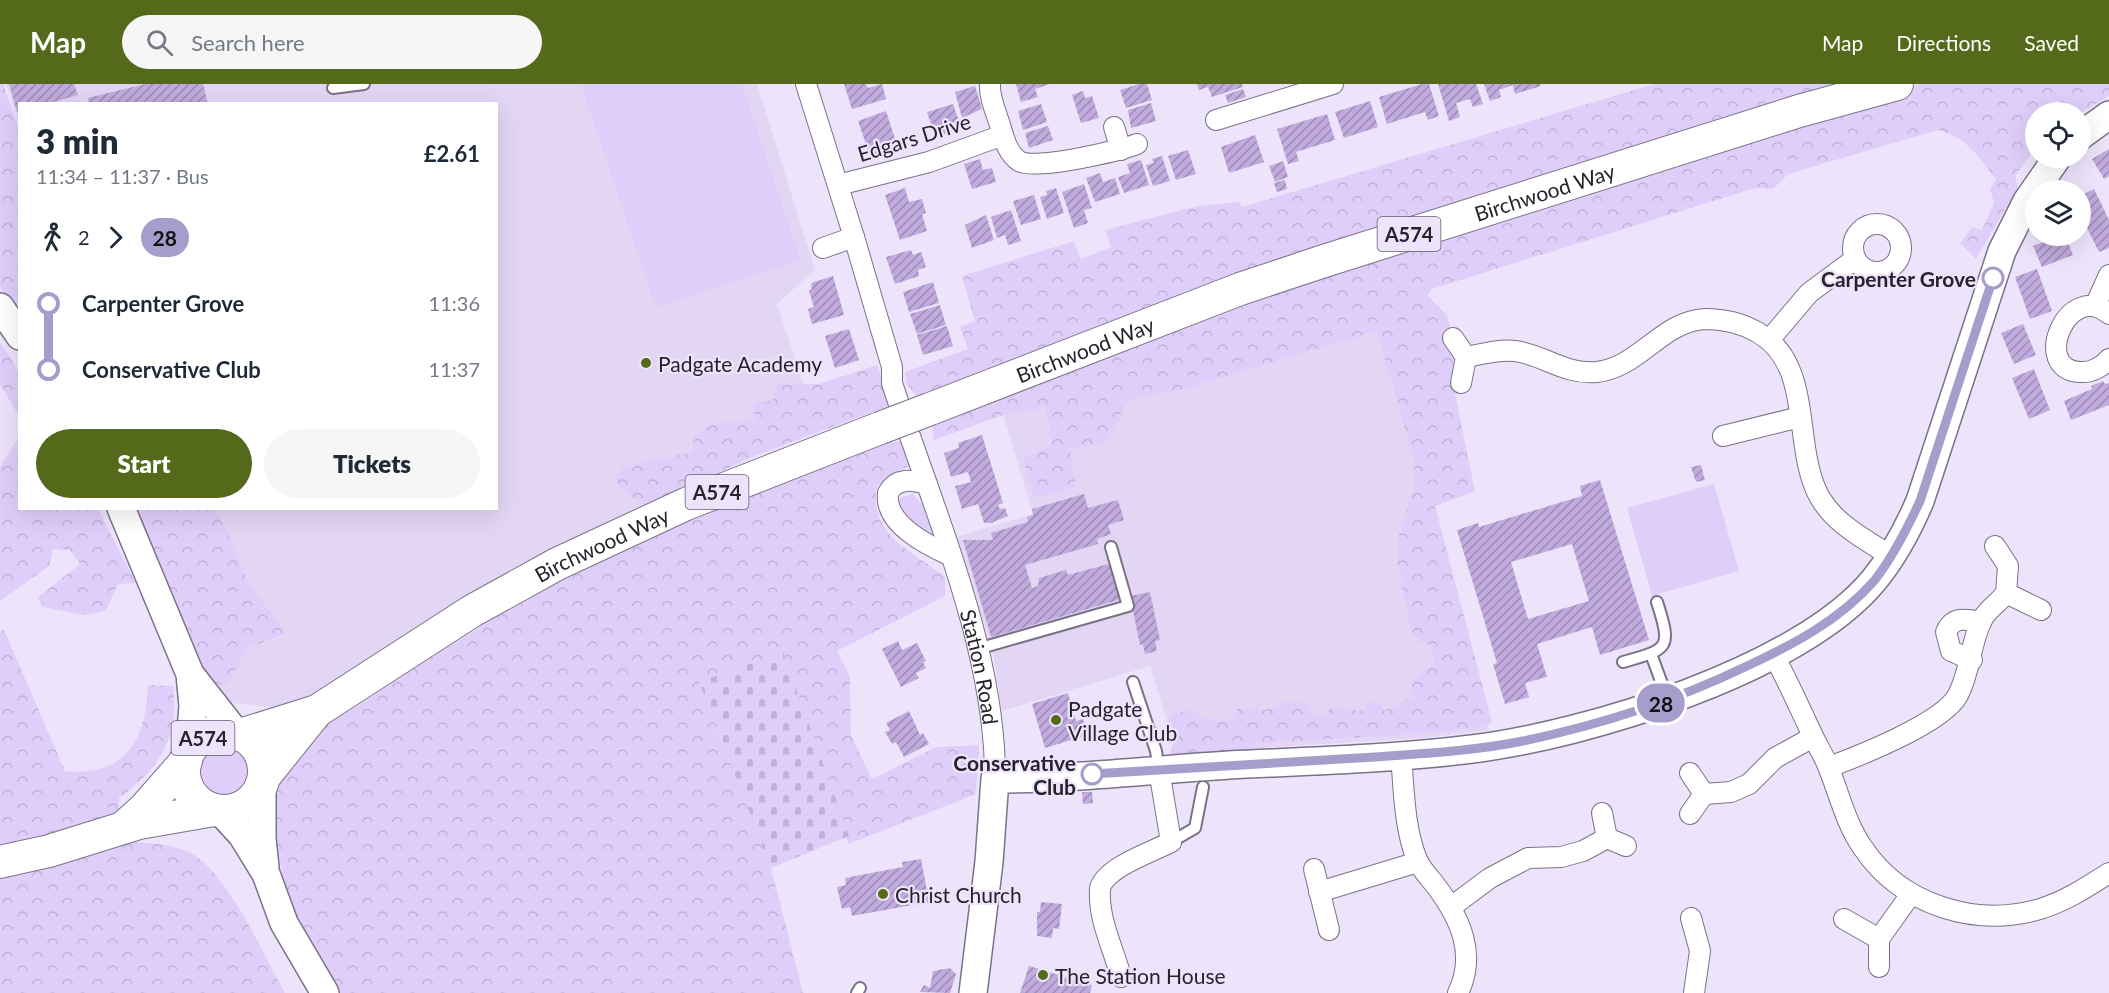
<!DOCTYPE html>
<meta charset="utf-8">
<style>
body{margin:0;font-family:Lato,sans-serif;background:#f6f6f7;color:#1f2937;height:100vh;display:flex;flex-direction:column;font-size:22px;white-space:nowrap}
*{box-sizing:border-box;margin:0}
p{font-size:20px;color:#747a83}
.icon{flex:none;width:33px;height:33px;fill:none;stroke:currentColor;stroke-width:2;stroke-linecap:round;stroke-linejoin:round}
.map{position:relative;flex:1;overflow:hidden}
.sheet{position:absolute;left:18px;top:18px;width:480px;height:408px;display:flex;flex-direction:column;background:#fff;border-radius:0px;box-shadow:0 6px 24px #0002}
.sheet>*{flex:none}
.badge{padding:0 12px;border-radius:20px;font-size:21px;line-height:39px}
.buttons{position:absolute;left:2025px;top:18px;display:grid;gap:12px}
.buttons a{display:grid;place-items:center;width:66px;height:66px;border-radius:50%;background:#fff;box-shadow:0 6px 24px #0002;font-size:30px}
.map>.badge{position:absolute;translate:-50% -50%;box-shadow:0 0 0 3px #fff}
.legs{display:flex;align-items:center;gap:9px;height:66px;padding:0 18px;font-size:20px}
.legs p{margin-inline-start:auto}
.headline{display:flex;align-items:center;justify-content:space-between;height:102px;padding:0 18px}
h1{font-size:33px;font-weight:800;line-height:45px}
.primary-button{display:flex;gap:12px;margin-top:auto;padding:12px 18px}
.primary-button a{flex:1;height:69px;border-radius:36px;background:#546a1a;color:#fff;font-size:24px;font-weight:800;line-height:69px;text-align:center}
.primary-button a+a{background:#f6f6f7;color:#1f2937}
ul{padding:0 18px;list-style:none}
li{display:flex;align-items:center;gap:21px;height:66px;font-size:22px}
li i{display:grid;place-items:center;width:9px;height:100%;margin:0 8px;background:currentColor}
li i::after{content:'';width:15px;height:15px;margin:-8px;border:4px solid;border-radius:50%;background:#fff}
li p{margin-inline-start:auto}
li:first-child i{background:linear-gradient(#0000 50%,currentColor 0)}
li:last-child i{background:linear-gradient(currentColor 50%,#0000 0)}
header{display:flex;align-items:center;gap:36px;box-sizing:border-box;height:84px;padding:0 30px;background:#546a1a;color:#fff}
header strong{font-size:28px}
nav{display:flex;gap:33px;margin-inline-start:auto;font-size:21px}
.search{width:420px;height:54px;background:#f6f6f7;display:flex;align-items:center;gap:15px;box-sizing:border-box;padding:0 21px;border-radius:33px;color:#747a83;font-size:22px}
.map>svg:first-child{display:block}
.built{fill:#e3d6f5}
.green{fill:#e0cefa}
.forest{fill:url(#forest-crowns)}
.cemetery{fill:url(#cemetery-stones)}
.building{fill:url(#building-hatch);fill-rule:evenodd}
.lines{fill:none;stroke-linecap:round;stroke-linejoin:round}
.lane-casing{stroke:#7a7287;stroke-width:14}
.street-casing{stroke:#7a7287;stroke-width:22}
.secondary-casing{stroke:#7a7287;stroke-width:30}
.primary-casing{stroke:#7a7287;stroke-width:34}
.lane{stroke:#fff;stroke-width:10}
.street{stroke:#fff;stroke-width:20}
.secondary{stroke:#fff;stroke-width:27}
.primary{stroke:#fff;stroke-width:32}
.primary-bridge-casing{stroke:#7a7287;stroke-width:34;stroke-linecap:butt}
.primary-bridge{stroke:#fff;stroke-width:32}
.line-1-casing{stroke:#fff;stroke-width:14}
.line-1{stroke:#a69dcd;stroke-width:9}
.stop-1-dot{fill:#fff;stroke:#a69dcd;stroke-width:3}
.poi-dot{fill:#546a1a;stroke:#ede4fc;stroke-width:2}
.labels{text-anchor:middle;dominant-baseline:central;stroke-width:4.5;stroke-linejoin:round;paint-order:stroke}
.shield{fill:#ede4fc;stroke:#625d6a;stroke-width:1.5}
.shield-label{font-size:20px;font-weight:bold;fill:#27232c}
.street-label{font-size:21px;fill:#27232c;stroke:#ede4fc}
.stop-label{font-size:21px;font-weight:bold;fill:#27232c;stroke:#ede4fc;text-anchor:end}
.poi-label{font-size:21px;fill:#27232c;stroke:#ede4fc;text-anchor:start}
</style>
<header>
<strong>Map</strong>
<div class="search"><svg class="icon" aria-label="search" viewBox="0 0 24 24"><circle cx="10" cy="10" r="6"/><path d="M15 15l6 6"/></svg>Search here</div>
<nav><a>Map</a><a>Directions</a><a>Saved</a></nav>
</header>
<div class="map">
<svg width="2109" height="909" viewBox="0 0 2109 909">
<defs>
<pattern id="forest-crowns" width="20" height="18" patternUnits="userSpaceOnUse" patternTransform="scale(1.5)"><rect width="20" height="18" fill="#e0cefa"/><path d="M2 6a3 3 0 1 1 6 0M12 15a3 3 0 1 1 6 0" fill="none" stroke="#c0b1d6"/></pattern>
<pattern id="cemetery-stones" width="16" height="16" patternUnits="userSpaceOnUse" patternTransform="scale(1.5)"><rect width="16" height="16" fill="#e0cefa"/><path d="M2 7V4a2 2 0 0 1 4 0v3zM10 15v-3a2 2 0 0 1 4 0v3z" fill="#c0b1d6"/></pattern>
<pattern id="building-hatch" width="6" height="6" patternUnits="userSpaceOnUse" patternTransform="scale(1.5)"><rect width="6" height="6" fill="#c1abde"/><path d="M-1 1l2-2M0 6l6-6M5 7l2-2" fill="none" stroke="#9d8bb4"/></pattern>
</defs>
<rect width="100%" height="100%" fill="#ede4fc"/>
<path class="built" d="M6,0H757L815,186L777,220L816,338L560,468L329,606L281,624L224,618L194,530L146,425L496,424V20H20L19,40Z
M1380,236L1489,646L1423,654L1177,669L1150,582L1002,627L994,574L957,453L1033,430L1002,327Z"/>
<path class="green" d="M581,0H742L801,176L656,224Z
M1714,400L1739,487L1652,512L1627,424Z
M913,410L926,425L933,452H929L900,426L898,420L900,414Z
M197 688a27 27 0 1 1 54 0a27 27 0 1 1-54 0Z"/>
<path class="forest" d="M0,0H3L19,44V232L0,202Z
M1654,0H1853L920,316L907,300L905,288L968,265L960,242L975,238L962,192L1074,157L1081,175L1111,163L1105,146L1197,122L1239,118L1242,123Z
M1920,0H2109V12L2082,28H2036L2035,64L2015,92L2018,104L1976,175L1960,159L1972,143L1982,146L1994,119L1990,105L1996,95C1979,74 1966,52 1938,46L1788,90L1773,105L1755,104L1432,205L1427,211L1446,230L1459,267L1455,310L1475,407L1435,422L1492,638L1484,643L1404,651L1255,659L1245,676L1177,677L1170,669L1175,653L1170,632L1190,624C1204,636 1216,639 1234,634L1238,624L1266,626L1285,618L1307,619L1314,632H1324L1331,623L1362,627L1371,617L1379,618L1384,627L1413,613L1411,596L1434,579L1432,562L1420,558L1411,547L1398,481V455L1415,401L1413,372L1377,247L1177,307L1129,315L1106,359L1070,364L1076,403L1034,414L1023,374L1052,361L1046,324L1006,330L934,356L932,338L1180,234L1693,67Z
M0,258L19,288V332L0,300Z
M877,281L891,321L752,373L646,422L620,405L616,396L624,382L694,368L693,355C705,336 735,338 755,336L753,319L773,316L776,300H819Z
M19,352L20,424L98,425L136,499L118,500L106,527L84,531L43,523L38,513L80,480L70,466L53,465L49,482L0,517V383Z
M904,357L911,381L892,390L877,402C869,453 912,466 945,493V512L837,567L850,593L851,651L872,695L936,663L979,661L976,710L849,760L797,643L708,622L771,784L803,909H336C297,854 261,758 280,691C282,685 283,678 286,673C306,646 337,636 364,618C439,567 519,517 600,478C690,434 784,398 877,359Z
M135,425H213L227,446L248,497L285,549L247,565L227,601L209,599Z
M4,546L65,687C126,693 146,656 148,601L173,602C180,653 159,685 119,714L118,739L123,757C143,759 168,759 187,767C226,784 264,872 285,909H0V548Z"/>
<path class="cemetery" d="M783,568L849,752L771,784L699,598Z"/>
<path class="building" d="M9,0H74L78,11L47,20H20V27L17,28Z
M145,0H203L208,20H89L88,14Z
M844,0H866L868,4L882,0L886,15L852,25Z
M1016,0H1050L1035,5L1038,13L1021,18Z
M1139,0H1147L1152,16L1126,24L1120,6Z
M1197,0H1242L1243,3L1212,13L1208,3L1199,6Z
M1422,0H1429L1439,32L1428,36L1425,28L1387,40L1379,13Z
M1438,0H1476L1483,20L1473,23L1470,15L1456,19L1460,33L1449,37Z
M1484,0H1540L1541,2L1515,10L1513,1L1499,6L1501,13L1490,17Z
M975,2L982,25L962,34L955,8Z
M1243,5L1246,13L1228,19L1225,11Z
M1083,7L1085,14L1092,12L1099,34L1081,39L1072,11Z
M1370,17L1378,43L1344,54L1335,28Z
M1151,19L1156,37L1131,44L1128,26Z
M953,20L959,37L946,41L949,49L935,53L927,28Z
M1041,20L1047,38L1023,46L1018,27Z
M886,27L897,61L884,63L886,70L871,75L858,37Z
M1327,30L1335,56L1296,68L1299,77L1288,80L1277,45Z
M1048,42L1053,56L1029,64L1025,49Z
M1255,51L1264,78L1229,89L1221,63Z
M2109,65V92L2104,95L2092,75Z
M1188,66L1196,90L1176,96L1168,72Z
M1162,72L1170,97L1153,102L1146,81L1154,79L1152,75Z
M980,75L983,86L992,84L996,98L972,105L964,80Z
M1141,76L1149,101L1124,109L1118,93L1130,89L1127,80Z
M1283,77L1288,93L1275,98L1269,82Z
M1100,89L1103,98L1115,94L1120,110L1095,118L1086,94Z
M1285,96L1287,105L1277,108L1274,99Z
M1084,100L1092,124L1084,126L1088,139L1074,144L1062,108Z
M905,104L909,118L922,115L926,129L922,130L927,147L900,156L885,111Z
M1056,104L1064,129L1047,135L1040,113L1047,111L1046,107Z
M2094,105L2109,136V164L2099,168L2080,130V112Z
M1034,111L1041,135L1021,141L1013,117Z
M1011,126L1021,157L1008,161L1005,151L997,154L991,133Z
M986,131L994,156L972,164L965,141Z
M2059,152H2065L2073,171L2042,183L2033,162Z
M911,166L913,171L921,168L926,183L918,186L919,192L895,200L886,173Z
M2037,185L2052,227L2030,235L2015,193Z
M833,192L844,231L812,240L808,225L814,223L809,207L812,205L811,199Z
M933,198L939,219L909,228L903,208Z
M940,221L946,241L917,250L910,230Z
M2023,240L2036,271L2014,280L2001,249Z
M947,242L953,262L923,271L917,251Z
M849,245L859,276L835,284L825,252Z
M2034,285L2050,326L2029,335L2012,294Z
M2103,297L2105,300L2109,299V321L2071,336L2064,317L2092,305L2091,302Z
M982,351L1003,419L998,421L1000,425L1005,424L1008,432L991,439H984L978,420L962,425L955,402L971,398L968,388L951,393L944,369L959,364L958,359Z
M1701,381L1705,396L1696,398L1691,383Z
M1600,396L1649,556L1600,571L1592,543L1537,560L1547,593L1525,599L1529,613L1505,620L1493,580L1497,579L1457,446L1478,439L1479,443L1582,412L1580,402ZM1572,460L1589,517L1528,535L1511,478Z
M1084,410L1088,424L1118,416L1124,436L1108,441L1111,450L1097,455L1098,460L1025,481L1032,504L1038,502L1039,494L1066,486L1068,491L1108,480L1113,483L1121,510L1118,516L991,553L963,456H993L991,449L1028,438L1027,433L1033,431L1032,425Z
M1150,508L1160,556L1155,557L1157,567L1145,570L1143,560L1140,561L1130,512Z
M898,557L902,566L917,559L926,577L923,578L926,584L916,589L919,594L901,603L882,565Z
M1068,609L1076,637L1083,635L1088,651L1045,664L1032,620Z
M909,627L920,651L923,649L929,660L904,673L896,658L892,660L885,648L890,646L886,639Z
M1082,708H1092L1093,719L1083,720Z
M921,775L929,818L852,832L850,823L842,825L837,803L846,801L845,794L903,783L902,778Z
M1041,818L1062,820L1059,845L1053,844L1052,854L1037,852V828H1040Z
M1029,882L1092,901L1090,909H1020Z
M950,884L956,890L950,909L920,908L924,901L930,904L933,887Z"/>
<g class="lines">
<defs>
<path id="lane" d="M333,4L364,0
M977,565L1128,522L1111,463
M1651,570L1668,616
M1623,578C1669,565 1672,565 1657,518
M1133,598L1156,667L1159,686
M1171,758L1195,744L1203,703
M857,909L860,904"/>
<g id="street">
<path d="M806,0L854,153"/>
<path d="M990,0C989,13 996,28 1000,41C1004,54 1007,69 1019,77C1033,87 1119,67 1137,60"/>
<path d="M1216,36L1333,0"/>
<path d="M1114,43L1121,66"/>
<path d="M838,101L929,78L1003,51"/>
<circle cx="1877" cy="164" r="24"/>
<path id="s1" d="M823,164L854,153L892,283V299C932,423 996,565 995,695"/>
<path d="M2095,222L2109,191"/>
<path d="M2109,230C2068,195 2030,286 2080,288C2091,289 2102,283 2109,275"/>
<path d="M1453,254L1466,273L1461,299"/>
<path d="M1770,255L1809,209L1855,175"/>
<path d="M1466,273C1482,270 1499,265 1515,267C1545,271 1564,291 1597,288C1640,283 1662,237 1705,235C1723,235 1741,239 1757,248C1813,279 1793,357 1817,408C1831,438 1864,455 1891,472"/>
<path d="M1723,352L1800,333"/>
<path d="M927,400C912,396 897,393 888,409C884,440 927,461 951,472"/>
<path d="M2006,509L2041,526"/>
<path d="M1773,570C1788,597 1800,625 1813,652C1818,663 1825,673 1829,685C1840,712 1846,740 1863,764C1901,821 1976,844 2040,825C2066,817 2087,803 2109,789"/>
<path d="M1972,576L1951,567L1946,548C1953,532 1966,535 1981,538"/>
<path d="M1401,671C1404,706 1404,743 1417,776C1421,785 1430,794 1436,802C1460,834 1477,870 1458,909"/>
<path d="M1829,683C1859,672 1943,639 1958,611C1971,586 1970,559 1982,536C1987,525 1999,519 2006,509L2008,482L1995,462"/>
<path d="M1690,689L1704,710L1731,708L1749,700L1775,674L1813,653"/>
<path d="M1602,729L1607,754L1626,762"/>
<path d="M1690,730L1704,710"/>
<path d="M1314,785L1329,846"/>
<path d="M1319,808L1418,778"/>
<path d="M1451,823L1490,794L1528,774L1561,773L1583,767L1607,754"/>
<path d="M1691,834L1700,867L1694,909"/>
<path d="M1844,835L1879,855V883"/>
<path d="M1879,855L1911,810"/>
<path d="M1121,893C1113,863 1098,836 1100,804C1106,783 1152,768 1171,758L1159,686"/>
</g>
<path id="secondary" d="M2080,52L2109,31
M0,223L20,252
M121,424L190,590L237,650
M189,670L193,622L190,590
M262,700V755L265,783
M220,727L242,751L266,790L284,839L325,909
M973,909L989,778L995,695C1073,695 1151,686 1229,681C1310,677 1392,675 1472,665C1586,651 1800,586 1874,496C1893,473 1908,445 1920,417L2002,167L2027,117L2057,74"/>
<g id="primary">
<path id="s2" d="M930,325L1240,205L1321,178L1799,27L1897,0"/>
<circle cx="224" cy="687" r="40"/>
<path id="s3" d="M240,651L317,627L472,527L557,480L686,420L880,344"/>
<path d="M264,693L317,627"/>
<path d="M124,743L144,725L186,677"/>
<path d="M0,778L49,767L139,739L214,726"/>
</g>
</defs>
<use href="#lane" class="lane-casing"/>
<use href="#street" class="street-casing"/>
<use href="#secondary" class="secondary-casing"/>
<use href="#primary" class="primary-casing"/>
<use href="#lane" class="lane"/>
<use href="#street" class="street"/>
<use href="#secondary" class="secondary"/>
<use href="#primary" class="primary"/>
<defs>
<path id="primary-bridge" d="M880,344L930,325"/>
</defs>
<use href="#primary-bridge" class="primary-bridge-casing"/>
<use href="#primary-bridge" class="primary-bridge"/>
</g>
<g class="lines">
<defs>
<path id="line-1" d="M1092,690C1181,684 1270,680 1358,674C1413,670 1469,668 1523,657C1600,641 1674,617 1745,583C1792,561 1839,537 1874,497C1893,473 1907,445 1920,417L1993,194"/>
</defs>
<use href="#line-1" class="line-1-casing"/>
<use href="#line-1" class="line-1"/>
</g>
<g class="stop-1-dot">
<circle cx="1993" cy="194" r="10"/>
<circle cx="1092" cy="690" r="10"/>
</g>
<g class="poi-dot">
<circle cx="646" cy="279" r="6"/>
<circle cx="1056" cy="636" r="6"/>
<circle cx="883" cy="810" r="6"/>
<circle cx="1043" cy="891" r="6"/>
</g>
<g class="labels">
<g class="shield">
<rect x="1377.5" y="133" width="63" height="34" rx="4.5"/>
<rect x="685.5" y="391" width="63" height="34" rx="4.5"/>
<rect x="171.5" y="637" width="63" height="34" rx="4.5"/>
</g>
<g class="shield-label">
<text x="1409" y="150">A574</text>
<text x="717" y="408">A574</text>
<text x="203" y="654">A574</text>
</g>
<g class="street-label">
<text transform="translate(914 53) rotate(-17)">Edgars Drive</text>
<text stroke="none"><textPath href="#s2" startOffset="652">Birchwood Way</textPath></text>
<text stroke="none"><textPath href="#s2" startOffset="166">Birchwood Way</textPath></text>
<text stroke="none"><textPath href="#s3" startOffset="411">Birchwood Way</textPath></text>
<text stroke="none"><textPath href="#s1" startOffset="482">Station Road</textPath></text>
</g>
<g class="stop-label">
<text x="1976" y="194">Carpenter Grove</text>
<text x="1076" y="678">Conservative<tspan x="1076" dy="24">Club</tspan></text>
</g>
<g class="poi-label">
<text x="658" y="279">Padgate Academy</text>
<text x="1068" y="624">Padgate<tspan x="1068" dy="24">Village Club</tspan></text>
<text x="895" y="810">Christ Church</text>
<text x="1055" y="891">The Station House</text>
</g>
</g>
</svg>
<div class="buttons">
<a><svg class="icon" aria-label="locate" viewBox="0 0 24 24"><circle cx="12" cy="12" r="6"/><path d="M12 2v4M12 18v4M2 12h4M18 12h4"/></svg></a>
<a><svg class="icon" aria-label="layers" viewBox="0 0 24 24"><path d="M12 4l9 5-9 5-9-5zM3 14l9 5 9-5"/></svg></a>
</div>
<b class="badge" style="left:1661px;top:619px;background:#a69dcd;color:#111">28</b>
<section class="sheet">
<div class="headline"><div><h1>3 min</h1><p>11:34 – 11:37 · Bus</p></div><b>£2.61</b></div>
<div class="legs"><svg class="icon" aria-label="walk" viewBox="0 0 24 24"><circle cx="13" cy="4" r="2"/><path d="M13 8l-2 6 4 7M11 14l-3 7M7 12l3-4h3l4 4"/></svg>2<svg class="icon" aria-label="forward" viewBox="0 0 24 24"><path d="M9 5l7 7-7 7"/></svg><b class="badge" style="background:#a69dcd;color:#111">28</b></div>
<ul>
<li><i style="color:#a69dcd"></i><b>Carpenter Grove</b><p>11:36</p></li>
<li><i style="color:#a69dcd"></i><b>Conservative Club</b><p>11:37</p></li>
</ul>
<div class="primary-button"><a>Start</a><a>Tickets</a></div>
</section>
</div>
